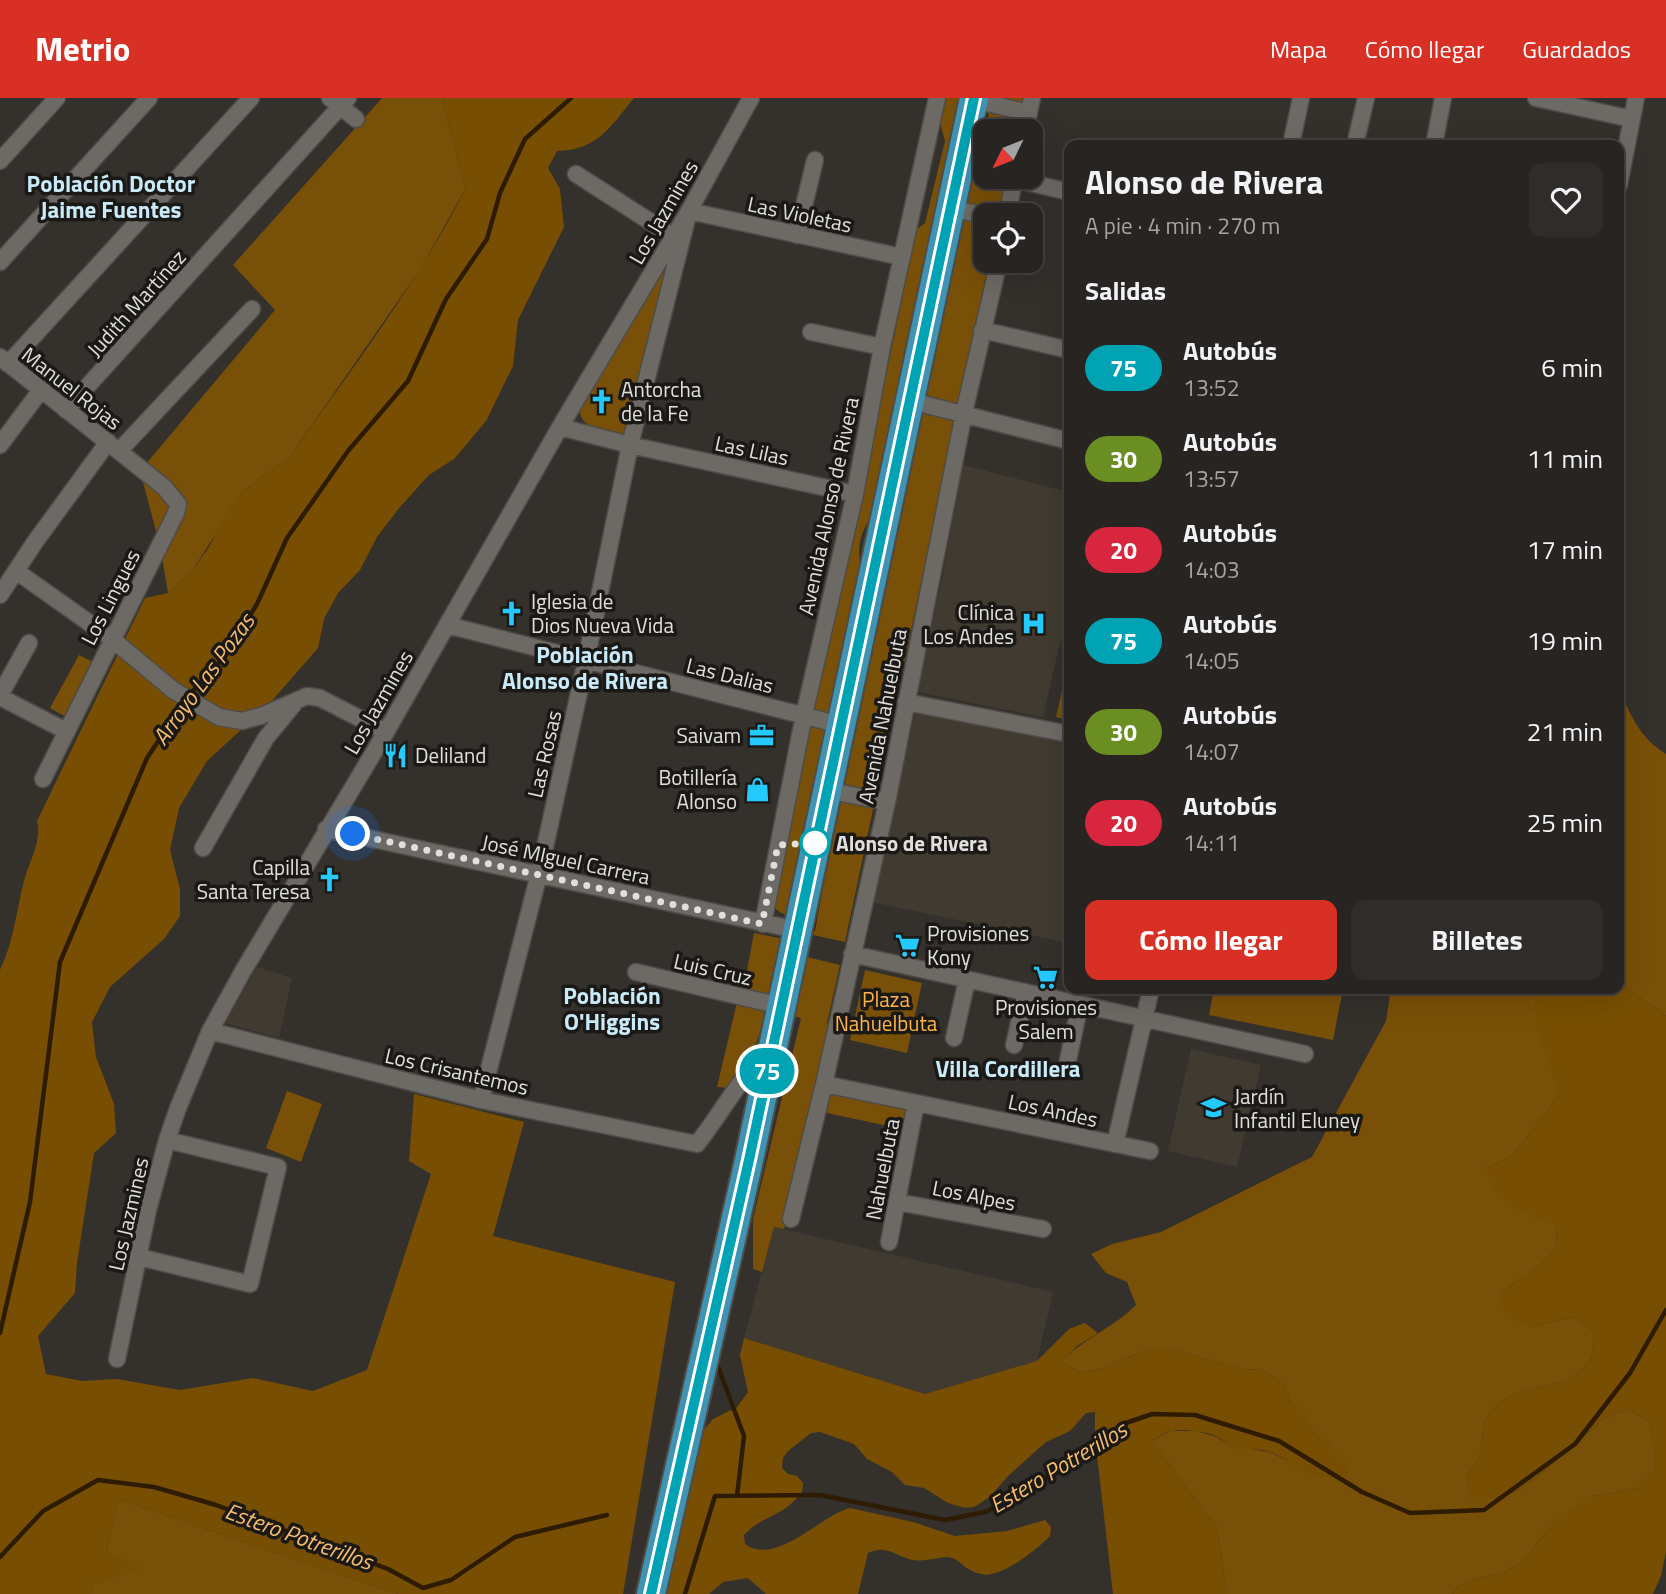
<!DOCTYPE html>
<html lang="es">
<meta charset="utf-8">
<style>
body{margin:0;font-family:"Titillium Web",sans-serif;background:#2f2c2a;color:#f1f3f6;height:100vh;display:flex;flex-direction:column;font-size:26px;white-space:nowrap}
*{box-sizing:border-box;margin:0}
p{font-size:23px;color:#a4a4a5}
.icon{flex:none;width:38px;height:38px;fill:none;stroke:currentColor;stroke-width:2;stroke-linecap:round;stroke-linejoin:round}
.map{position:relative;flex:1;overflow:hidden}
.sheet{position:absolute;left:1064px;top:42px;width:560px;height:854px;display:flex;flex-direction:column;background:#272421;border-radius:14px;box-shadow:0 7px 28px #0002,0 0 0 2px #43413f}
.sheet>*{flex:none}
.badge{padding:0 14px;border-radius:23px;font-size:24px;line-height:46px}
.needle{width:46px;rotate:227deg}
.buttons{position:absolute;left:973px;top:21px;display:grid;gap:14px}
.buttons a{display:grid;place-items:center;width:70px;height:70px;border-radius:14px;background:#272421;box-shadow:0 7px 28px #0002,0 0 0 2px #43413f;font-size:35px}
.you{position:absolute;width:35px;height:35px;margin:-18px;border:5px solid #fff;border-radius:50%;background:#1a73e8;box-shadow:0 0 0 10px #1a73e833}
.map>.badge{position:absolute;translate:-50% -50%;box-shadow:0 0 0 4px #fff}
h2{padding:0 21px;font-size:26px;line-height:63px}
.round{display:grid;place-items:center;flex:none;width:74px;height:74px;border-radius:14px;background:#2f2c2a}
.overview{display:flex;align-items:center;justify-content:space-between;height:119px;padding:0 21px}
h1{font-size:33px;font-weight:700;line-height:52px}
.primary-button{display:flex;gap:14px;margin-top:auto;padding:14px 21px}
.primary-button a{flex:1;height:80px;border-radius:14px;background:#d93025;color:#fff;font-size:28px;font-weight:700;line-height:80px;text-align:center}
.primary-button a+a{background:#2f2c2a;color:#f1f3f6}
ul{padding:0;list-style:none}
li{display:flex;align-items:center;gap:21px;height:91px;padding:0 21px}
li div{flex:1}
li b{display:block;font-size:26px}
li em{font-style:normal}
li .badge{min-width:77px;font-weight:700;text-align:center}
header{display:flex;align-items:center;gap:42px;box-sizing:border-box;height:98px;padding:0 35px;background:#d93025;color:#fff}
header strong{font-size:33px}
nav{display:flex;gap:38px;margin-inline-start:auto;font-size:24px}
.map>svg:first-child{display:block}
.built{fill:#413a30}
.green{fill:#795007}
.forest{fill:#784f02}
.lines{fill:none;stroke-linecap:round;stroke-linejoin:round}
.stream{stroke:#2e1c02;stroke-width:4.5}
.street-casing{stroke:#4f4c48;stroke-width:19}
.highway-casing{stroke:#4f4c48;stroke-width:32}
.street{stroke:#6d6964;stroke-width:16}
.highway{stroke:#3f93b3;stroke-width:28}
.line-casing{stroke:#fff;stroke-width:16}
.line{stroke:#00a3b4;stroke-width:10}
.walk{stroke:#e1dfdc;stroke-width:7;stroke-dasharray:0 12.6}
.stop-dot{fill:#fff;stroke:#00a3b4;stroke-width:3.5}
.labels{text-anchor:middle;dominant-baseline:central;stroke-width:7;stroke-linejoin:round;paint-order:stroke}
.street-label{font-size:21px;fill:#e1dfdc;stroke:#1a1916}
.poi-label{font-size:21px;fill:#e1dfdc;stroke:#1a1916;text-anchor:start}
.stop-label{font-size:21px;font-weight:bold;fill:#e1dfdc;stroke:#1a1916;text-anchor:start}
.park-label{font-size:21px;fill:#ffb543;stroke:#1a1916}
.neighbourhood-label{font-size:23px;font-weight:bold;fill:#c9eaf9;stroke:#1a1916}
.water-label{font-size:23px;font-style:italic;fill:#f7bc6a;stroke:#1a1916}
</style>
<header>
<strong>Metrio</strong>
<nav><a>Mapa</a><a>Cómo llegar</a><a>Guardados</a></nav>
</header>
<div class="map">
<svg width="1666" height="1496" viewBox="0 0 1666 1496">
<rect width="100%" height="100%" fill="#34302c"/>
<path class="built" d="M963,367L1069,394V542L1061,541L1043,619L917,594L942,481Z
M916,612L1069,644V822L1064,844L871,804Z
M257,869L292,880L279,940L225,925Z
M1191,951L1261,967L1237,1069L1168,1053Z
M774,1129L1053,1194L1037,1263L925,1296L744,1240Z"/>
<path class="green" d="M382,0H445L442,2L466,90L421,170L287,363L264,377L242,395L192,473L168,495L160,448L140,373L275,212L233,167Z
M946,0H962L932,144L923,169L911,226V246L879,408C861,431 854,448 863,477L791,818C777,814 774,812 771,798L875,331L916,132L925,125L945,43L940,25Z
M990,0H1023L1016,33H985V79H1007L999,117H985V163H989L845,844L813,837Z
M661,173L666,175L626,337C610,334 580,331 580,313Z
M79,557L95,565L66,619L50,610Z
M1069,562V622L1056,619Z
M1619,593C1634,621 1638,638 1666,656V918L1619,885Z
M754,835L784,841L772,900L743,894Z
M807,859L840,867L827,925L831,926L784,1131L774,1129L762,1174L753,1171V1121L801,920L794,918Z
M865,872L922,885L907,955L850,942Z
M1214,891H1343L1333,942L1209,917Z
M1391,891H1543L1535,907L1554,979V1003L1525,1042L1509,1060L1486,1070L1557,1128L1556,1151L1539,1168L1500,1195L1529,1229L1574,1219L1593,1233C1593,1240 1594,1249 1593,1255C1582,1296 1517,1282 1492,1312C1479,1327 1485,1343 1479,1358C1477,1365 1471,1371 1467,1377L1471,1400H1495L1516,1393L1535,1381L1606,1319L1628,1311L1649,1323L1654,1348L1655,1373L1638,1390L1593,1398L1554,1425L1524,1461L1504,1475L1480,1480L1458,1489L1452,1496H1227L1217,1430L1151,1343L1170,1333H1197L1217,1339L1232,1348L1270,1354L1286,1362L1331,1348L1316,1338L1304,1314L1290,1304L1285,1288L1263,1272L1240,1271L1171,1251H1148L1104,1270L1081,1275L1061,1264C1085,1239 1112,1231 1136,1207L1127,1184L1106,1175L1091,1156L1112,1146L1161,1134L1312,1059L1386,923Z
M737,904L767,912C758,944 750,962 731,990L717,989Z
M287,993L322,1006L301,1064L266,1050Z
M831,995L906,1011L902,1031L827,1015Z
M118,1401L399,1496H90L93,1486L140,1469L106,1454Z"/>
<path class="forest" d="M445,0H634C610,29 598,52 557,53L548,70L560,91L564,129L518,222L513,268L486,323L454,361L429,377L400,409L377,439L360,472L338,495L324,521L318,550L270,605L207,663L179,710L170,752L180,791V818L164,841L110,889L92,924L96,959L114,1006L116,1035L94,1055L77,1165L75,1195L38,1238L46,1276L82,1283L117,1281L180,1292L253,1280L313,1293L367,1272L431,1076L409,1063L414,996L524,1024L493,1138L675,1184L623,1496H399L118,1401L106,1454L141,1469L93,1486L90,1496H0V872C13,845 16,816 23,787C27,767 43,743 37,723L145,500L168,495L192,473L209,449L229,410L242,395L264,377L287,363C349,274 417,187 466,90L442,2Z
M1619,885L1666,918V1453L1661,1478L1653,1496H1452L1458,1489L1480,1480L1504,1475L1524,1461L1554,1425L1572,1410L1593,1398L1638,1390L1655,1373L1654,1348L1649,1323L1628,1311L1606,1319L1535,1381L1516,1393L1495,1400H1471L1467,1377C1471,1371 1477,1365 1479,1358C1485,1343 1479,1327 1492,1312C1517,1282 1582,1296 1593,1255C1594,1249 1593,1240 1593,1233L1574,1219L1529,1229L1506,1219L1500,1195L1539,1168L1556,1151L1557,1128L1512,1110L1494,1093L1486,1070L1509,1060L1525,1042L1554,1003V979L1537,932L1535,907L1543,891H1619Z
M1085,1225L1098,1235L1077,1248L1061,1264L1081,1275L1104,1270L1148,1251H1171L1240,1271L1263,1272L1285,1288L1290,1304L1304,1313L1316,1338L1331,1348L1350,1369L1347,1377C1302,1385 1308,1371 1273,1355C1262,1350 1253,1352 1242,1351C1232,1351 1226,1343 1218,1339C1208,1333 1182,1331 1171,1333C1165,1334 1157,1340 1151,1343L1217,1430L1227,1496H1113L1095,1340V1314L1086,1315L1070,1333L1046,1344L1008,1378L990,1399L974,1409L965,1410L948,1405L924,1390L905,1387L892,1374L867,1361L854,1346L820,1334L811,1335L788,1353L783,1360L782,1370L788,1376L797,1378L803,1385L802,1394C784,1419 762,1417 744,1437L745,1446C776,1469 821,1417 850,1410L913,1424L955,1438L1007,1433L1045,1422L1051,1429L1050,1438C1036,1452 1011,1472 991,1476C985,1478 976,1475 970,1472C962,1468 957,1459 947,1459C934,1460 922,1465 909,1461C893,1456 885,1447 868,1455L858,1496H766L748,1480L723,1484L709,1496H663L696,1342L713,1321L737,1309L748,1294L740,1257L744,1240L925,1296L1037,1263L1069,1231Z"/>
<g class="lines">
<path class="stream" d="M975,60L986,17
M189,597L225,558L257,506L287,440L348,353L408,283L446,201L487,141L500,95L525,41L571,0
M813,831L819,798
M0,1235L30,1104L60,864L147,660L184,604
M717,1266L744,1338L737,1398
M0,1459L43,1413L98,1382L154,1389L216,1407L388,1471L423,1490L451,1482L515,1439L607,1417
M685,1496L715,1398L820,1397L945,1422L985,1414L1019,1398L1123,1326L1152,1316L1195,1317L1279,1343L1362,1394L1410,1415L1484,1412L1575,1346L1630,1275L1666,1212"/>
<defs>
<path id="street" d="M330,0L356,21
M1536,0L1632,21
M974,2L1029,15
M1025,33L1032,0
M1291,47L1301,0
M1355,47L1366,0
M1434,47L1443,0
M0,63L57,0
M576,76L674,139
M1014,81L1069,94
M1619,87L1636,0
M951,110L985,118
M1007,117L1015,79
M797,137L815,62
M0,164L149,0
M982,232L1069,252
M811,234L882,249
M0,259L164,389L178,406L176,415L43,681
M8,266L251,0
M911,303L1069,343
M66,312L348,0
M560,329L630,347L855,396
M0,347L41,292
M119,353L252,211
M16,473L112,541L173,592L219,619L242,623L261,618L307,598L320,600L386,634
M0,497L35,444L108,344
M447,527L841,627
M0,597L29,545
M0,599L66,633
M906,604L1069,636
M826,692L887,704
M326,731L797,832
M203,750L266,640L294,606
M763,826L804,617L855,396L882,249L937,0
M852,856L1305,956
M636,874L781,908
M210,933L481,1002L697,1046C722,1014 741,979 769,949
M954,940L967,882
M1014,947L1026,894
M1068,962L1080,906
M824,986L1150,1053
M481,1002L539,776L586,563L630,347L689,113L902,159
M1115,1046L1151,891
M897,1104L1043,1131
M791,1121L824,986L887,704L964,315L999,163
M889,1144L916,1005
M139,1159L250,1186L278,1069L167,1042
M117,1261L148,1112L167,1042L178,1010L210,933L243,873L386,634L560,329L689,113L751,0"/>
<path id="highway" d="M651,1496L749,1062L974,0"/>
</defs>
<use href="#street" class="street-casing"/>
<use href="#highway" class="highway-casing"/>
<use href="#street" class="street"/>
<use href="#highway" class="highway"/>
</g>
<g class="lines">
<defs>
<path id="line" d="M651,1496L749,1062L974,0"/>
</defs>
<use href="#line" class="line-casing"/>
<use href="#line" class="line"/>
<path class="walk" d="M353,736L762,826L778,747L815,745"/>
</g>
<defs>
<symbol id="church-bare" viewBox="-9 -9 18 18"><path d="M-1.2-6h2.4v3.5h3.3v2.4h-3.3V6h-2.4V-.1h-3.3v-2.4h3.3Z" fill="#24c9fe" stroke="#1a1916" stroke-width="2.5" paint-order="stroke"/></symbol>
<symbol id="hospital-bare" viewBox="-9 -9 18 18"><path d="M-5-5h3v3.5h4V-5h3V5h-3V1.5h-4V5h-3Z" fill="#24c9fe" stroke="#1a1916" stroke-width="2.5" paint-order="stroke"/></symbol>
<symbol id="office-bare" viewBox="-9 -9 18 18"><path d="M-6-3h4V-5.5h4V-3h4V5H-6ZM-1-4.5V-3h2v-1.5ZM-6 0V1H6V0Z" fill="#24c9fe" stroke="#1a1916" stroke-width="2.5" paint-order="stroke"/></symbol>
<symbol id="restaurant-bare" viewBox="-9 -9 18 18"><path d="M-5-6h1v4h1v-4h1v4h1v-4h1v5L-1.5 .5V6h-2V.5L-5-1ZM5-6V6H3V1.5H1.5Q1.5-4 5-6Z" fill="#24c9fe" stroke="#1a1916" stroke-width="2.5" paint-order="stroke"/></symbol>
<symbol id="shop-bare" viewBox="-9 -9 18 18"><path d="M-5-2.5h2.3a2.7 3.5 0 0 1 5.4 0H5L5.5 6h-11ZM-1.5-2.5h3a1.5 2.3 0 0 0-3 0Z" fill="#24c9fe" stroke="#1a1916" stroke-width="2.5" paint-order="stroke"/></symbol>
<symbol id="supermarket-bare" viewBox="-9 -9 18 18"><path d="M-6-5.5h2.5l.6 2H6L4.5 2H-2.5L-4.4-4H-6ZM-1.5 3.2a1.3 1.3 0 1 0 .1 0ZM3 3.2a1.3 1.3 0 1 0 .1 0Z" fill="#24c9fe" stroke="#1a1916" stroke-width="2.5" paint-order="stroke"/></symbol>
<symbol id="school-bare" viewBox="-9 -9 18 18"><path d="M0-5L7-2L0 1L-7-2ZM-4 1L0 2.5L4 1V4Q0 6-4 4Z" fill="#24c9fe" stroke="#1a1916" stroke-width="2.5" paint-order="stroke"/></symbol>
</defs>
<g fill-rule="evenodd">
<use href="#church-bare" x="584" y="286" width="35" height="35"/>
<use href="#church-bare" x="494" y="498" width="35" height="35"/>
<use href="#hospital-bare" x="1016" y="508" width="35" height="35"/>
<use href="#office-bare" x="744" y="620" width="35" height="35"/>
<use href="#restaurant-bare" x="378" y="640" width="35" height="35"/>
<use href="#shop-bare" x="740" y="674" width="35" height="35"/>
<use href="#church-bare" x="312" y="764" width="35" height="35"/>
<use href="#supermarket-bare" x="890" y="830" width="35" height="35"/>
<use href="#supermarket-bare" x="1028" y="862" width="35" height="35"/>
<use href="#school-bare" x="1196" y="992" width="35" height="35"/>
</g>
<circle class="stop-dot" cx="815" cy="745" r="14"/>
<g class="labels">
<g class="street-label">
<text transform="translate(663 114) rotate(-60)">Los Jazmines</text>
<text transform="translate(800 116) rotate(12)">Las Violetas</text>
<text transform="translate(136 205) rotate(-48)">Judith Martínez</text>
<text transform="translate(72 290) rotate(38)">Manuel Rojas</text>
<text transform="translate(752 352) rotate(12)">Las Lilas</text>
<text transform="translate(828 408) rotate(-78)">Avenida Alonso de Rivera</text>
<text transform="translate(110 499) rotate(-63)">Los Lingues</text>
<text transform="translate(730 577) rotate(14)">Las Dalias</text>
<text transform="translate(378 604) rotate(-60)">Los Jazmines</text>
<text transform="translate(882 618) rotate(-79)">Avenida Nahuelbuta</text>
<text transform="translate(544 656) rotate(-77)">Las Rosas</text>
<text transform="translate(566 761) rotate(12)">José MIguel Carrera</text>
<text transform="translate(713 871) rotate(13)">Luis Cruz</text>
<text transform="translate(457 973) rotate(13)">Los Crisantemos</text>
<text transform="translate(1053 1012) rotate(12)">Los Andes</text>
<text transform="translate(882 1071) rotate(-79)">Nahuelbuta</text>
<text transform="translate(974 1097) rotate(11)">Los Alpes</text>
<text transform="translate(128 1116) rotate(-77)">Los Jazmines</text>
</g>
<g class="poi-label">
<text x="621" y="291">Antorcha<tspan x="621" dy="24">de la Fe</tspan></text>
<text x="531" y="503">Iglesia de<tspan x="531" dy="24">Dios Nueva Vida</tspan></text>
<text x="1014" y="514" text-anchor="end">Clínica<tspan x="1014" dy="24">Los Andes</tspan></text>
<text x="741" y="637" text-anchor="end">Saivam</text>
<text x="415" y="657">Deliland</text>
<text x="737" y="679" text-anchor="end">Botillería<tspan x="737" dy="24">Alonso</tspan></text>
<text x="310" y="769" text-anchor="end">Capilla<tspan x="310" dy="24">Santa Teresa</tspan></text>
<text x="927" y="835">Provisiones<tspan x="927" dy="24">Kony</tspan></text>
<text x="1046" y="909" text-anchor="middle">Provisiones<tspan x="1046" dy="24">Salem</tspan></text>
<text x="1234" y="998">Jardín<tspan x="1234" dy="24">Infantil Eluney</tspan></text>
</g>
<g class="stop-label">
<text x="836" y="745">Alonso de Rivera</text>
</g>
<g class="park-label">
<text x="886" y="901">Plaza<tspan x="886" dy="24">Nahuelbuta</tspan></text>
</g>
<g class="neighbourhood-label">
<text x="111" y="85">Población Doctor<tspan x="111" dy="26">Jaime Fuentes</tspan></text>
<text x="585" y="556">Población<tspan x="585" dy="26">Alonso de Rivera</tspan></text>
<text x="612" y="897">Población<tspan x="612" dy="26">O'Higgins</tspan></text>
<text x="1008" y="970">Villa Cordillera</text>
</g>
<g class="water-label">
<text transform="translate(203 581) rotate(-54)">Arroyo Las Pozas</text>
<text transform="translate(1058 1369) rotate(-31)">Estero Potrerillos</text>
<text transform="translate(299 1438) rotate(20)">Estero Potrerillos</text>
</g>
</g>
</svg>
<div class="buttons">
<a><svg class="needle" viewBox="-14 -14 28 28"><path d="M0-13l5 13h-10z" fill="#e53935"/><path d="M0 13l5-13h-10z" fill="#a4a4a5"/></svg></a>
<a><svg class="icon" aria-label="locate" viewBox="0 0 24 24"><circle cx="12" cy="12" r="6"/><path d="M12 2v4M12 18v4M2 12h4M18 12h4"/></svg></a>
</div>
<div class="you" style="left:353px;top:736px"></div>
<b class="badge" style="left:767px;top:973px;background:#00a3b4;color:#fff">75</b>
<section class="sheet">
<div class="overview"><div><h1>Alonso de Rivera</h1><p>A pie · 4 min · 270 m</p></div><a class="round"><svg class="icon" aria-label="heart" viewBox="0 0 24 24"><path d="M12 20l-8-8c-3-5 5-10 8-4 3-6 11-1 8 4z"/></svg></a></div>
<h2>Salidas</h2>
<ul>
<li><span class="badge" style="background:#00a3b4;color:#fff">75</span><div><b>Autobús</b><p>13:52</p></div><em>6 min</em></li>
<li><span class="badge" style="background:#6b8e23;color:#fff">30</span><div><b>Autobús</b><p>13:57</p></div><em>11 min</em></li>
<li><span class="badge" style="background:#d7263d;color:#fff">20</span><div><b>Autobús</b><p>14:03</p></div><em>17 min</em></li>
<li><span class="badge" style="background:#00a3b4;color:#fff">75</span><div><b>Autobús</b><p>14:05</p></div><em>19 min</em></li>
<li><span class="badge" style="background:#6b8e23;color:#fff">30</span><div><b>Autobús</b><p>14:07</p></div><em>21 min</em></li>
<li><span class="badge" style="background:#d7263d;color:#fff">20</span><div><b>Autobús</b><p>14:11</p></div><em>25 min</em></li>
</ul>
<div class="primary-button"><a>Cómo llegar</a><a>Billetes</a></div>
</section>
</div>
